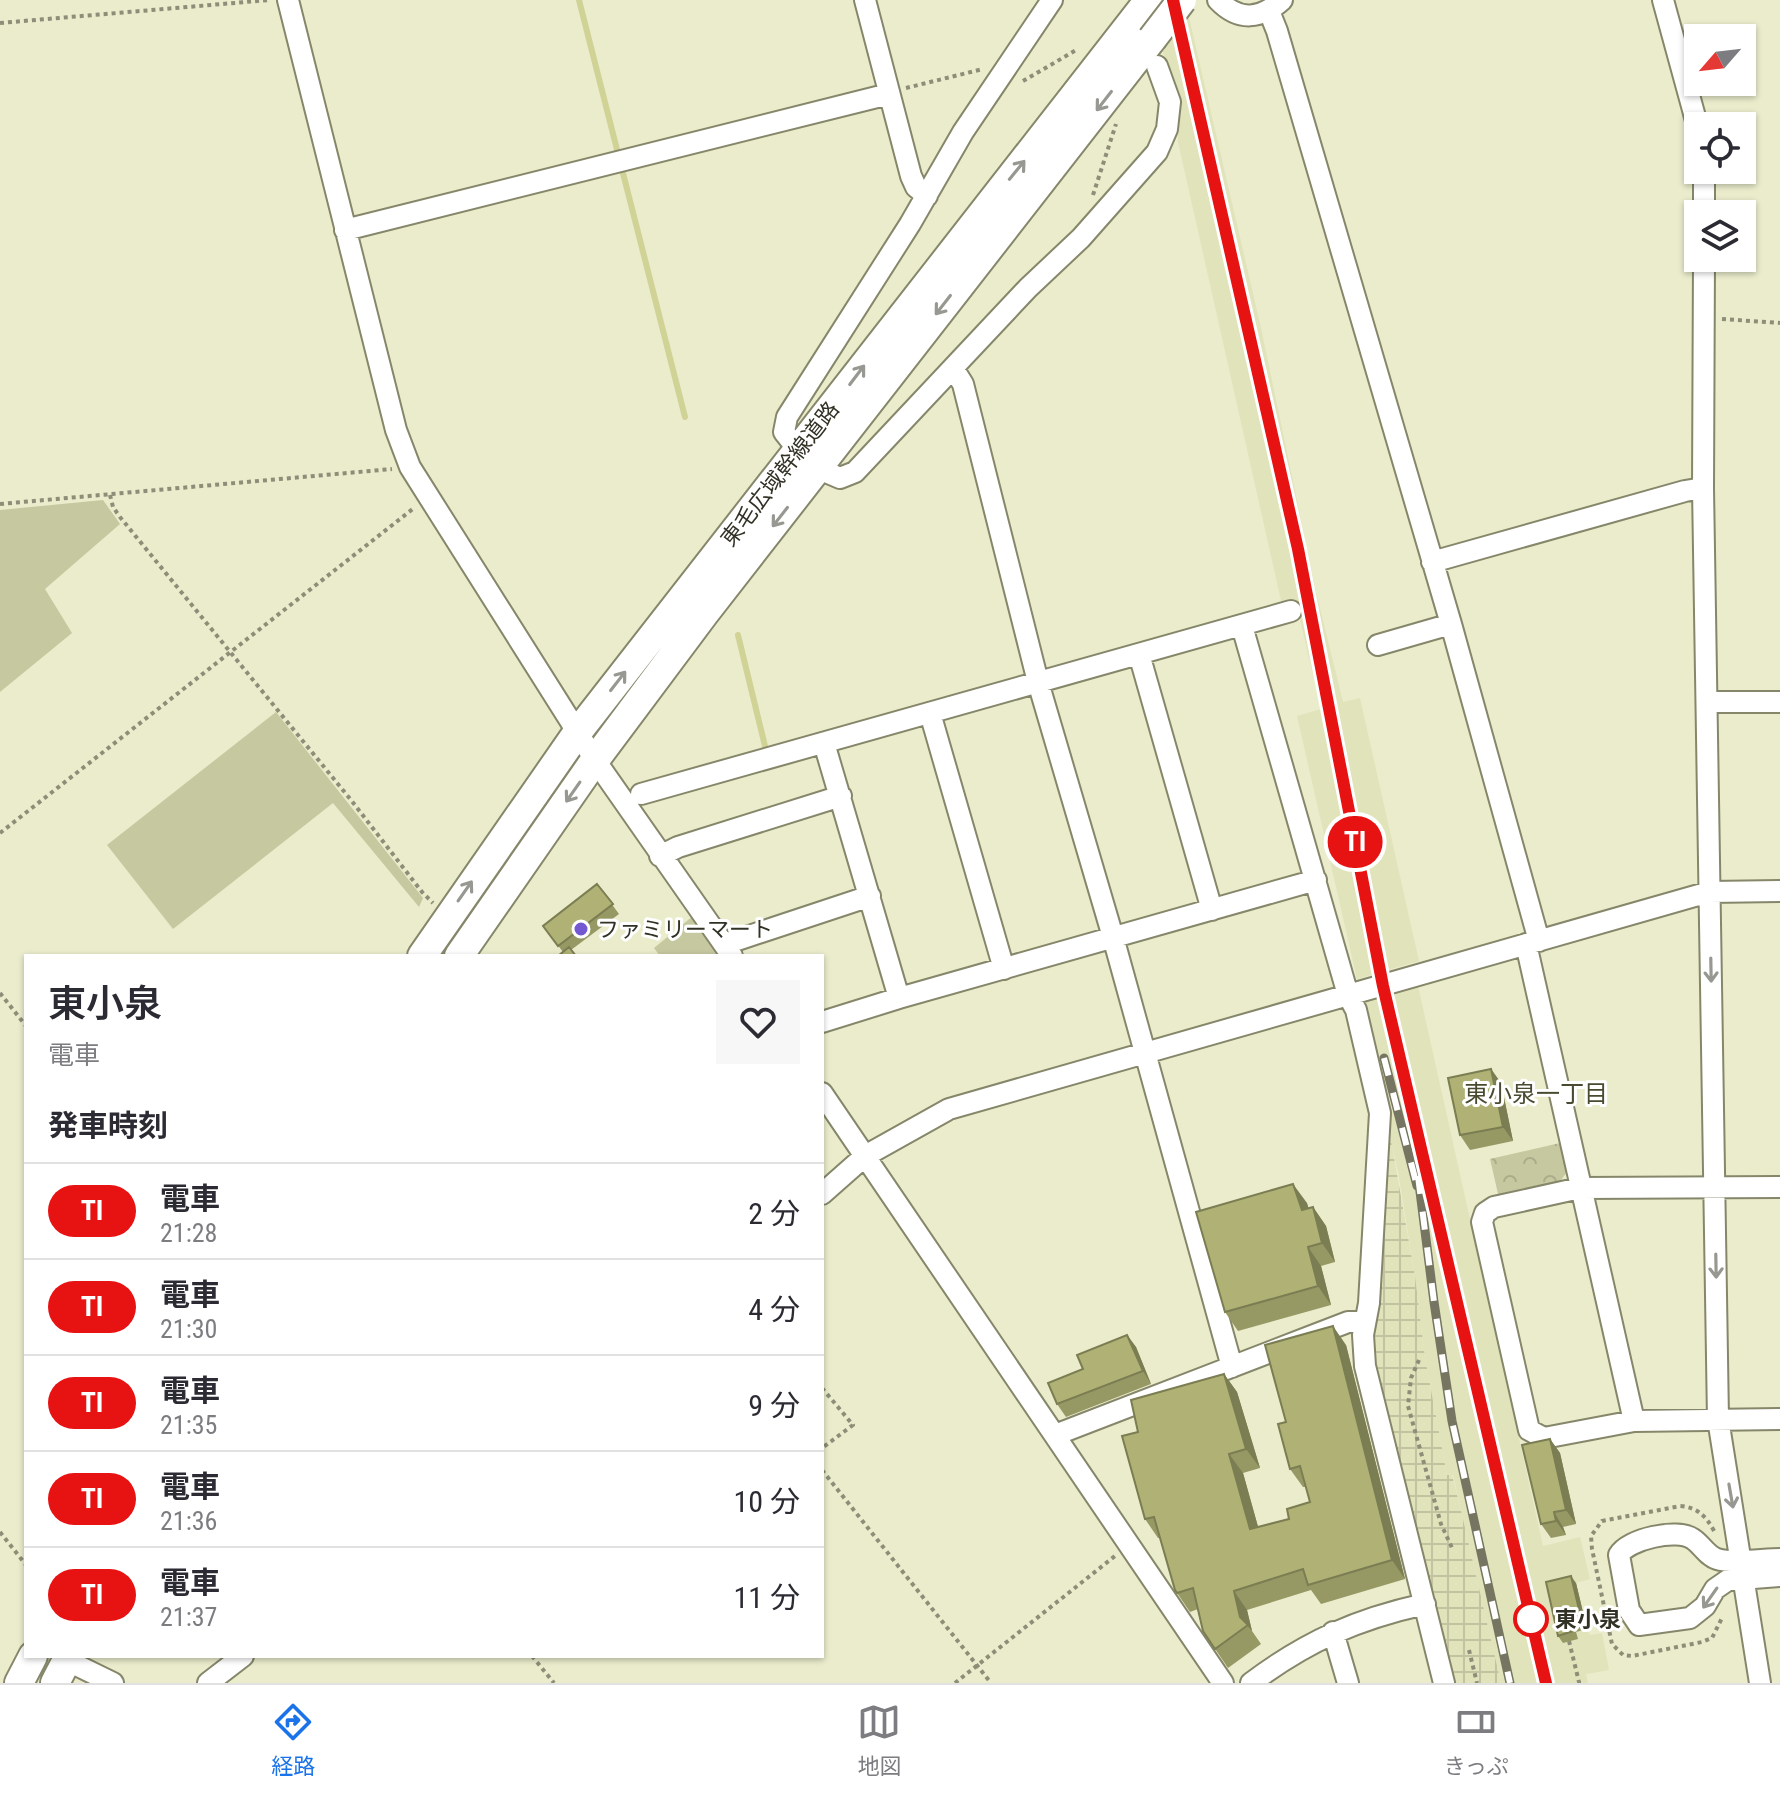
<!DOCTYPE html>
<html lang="ja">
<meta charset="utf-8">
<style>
body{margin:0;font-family:"Roboto Condensed","Noto Sans JP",sans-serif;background:#f7f7f7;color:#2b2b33;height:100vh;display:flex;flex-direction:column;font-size:30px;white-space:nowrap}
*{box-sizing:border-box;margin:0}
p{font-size:26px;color:#7c7c81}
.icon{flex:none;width:44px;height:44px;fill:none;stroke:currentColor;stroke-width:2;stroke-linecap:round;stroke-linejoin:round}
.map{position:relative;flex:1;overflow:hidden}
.panel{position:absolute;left:24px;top:954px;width:800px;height:704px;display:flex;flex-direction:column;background:#fff;border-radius:0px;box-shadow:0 2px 6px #0004}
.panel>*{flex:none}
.badge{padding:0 16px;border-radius:26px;font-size:28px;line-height:52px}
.needle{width:52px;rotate:242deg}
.controls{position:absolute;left:1684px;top:24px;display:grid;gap:16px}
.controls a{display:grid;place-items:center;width:72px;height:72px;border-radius:0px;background:#fff;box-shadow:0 2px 6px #0004;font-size:40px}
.map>.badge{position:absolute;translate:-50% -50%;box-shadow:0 0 0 4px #fff}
h2{padding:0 24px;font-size:30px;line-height:72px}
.round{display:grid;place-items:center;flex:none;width:84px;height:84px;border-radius:0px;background:#f7f7f7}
.head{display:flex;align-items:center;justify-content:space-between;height:136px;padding:0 24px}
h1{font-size:38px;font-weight:600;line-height:60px}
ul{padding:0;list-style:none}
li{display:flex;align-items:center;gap:24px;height:96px;padding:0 24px;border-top:2px solid #e1e1e2}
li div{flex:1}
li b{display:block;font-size:30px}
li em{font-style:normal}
li .badge{min-width:88px;font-weight:700;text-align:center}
.tabs{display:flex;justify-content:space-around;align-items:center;height:112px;border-top:2px solid #e1e1e2;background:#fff;font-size:22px;color:#7c7c81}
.tabs a{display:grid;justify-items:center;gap:4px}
.tabs .selected{color:#1a73e8}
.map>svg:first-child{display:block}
.built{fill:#e1e3bb}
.industrial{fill:url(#industrial-grid)}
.grass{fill:#c6c89f}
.forest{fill:url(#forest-crowns)}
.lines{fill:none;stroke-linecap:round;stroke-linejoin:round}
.stream{stroke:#d0d395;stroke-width:6}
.minor-casing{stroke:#86876a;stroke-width:24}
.highway-casing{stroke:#86876a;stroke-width:32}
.path{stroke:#8d8e78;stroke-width:4;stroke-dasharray:4 4;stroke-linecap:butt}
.minor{stroke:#fff;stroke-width:20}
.highway{stroke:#fff;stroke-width:28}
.rail-casing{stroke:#757562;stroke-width:9}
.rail{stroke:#fff;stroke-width:6;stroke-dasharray:18;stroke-linecap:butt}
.highway-bridge-casing{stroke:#86876a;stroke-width:32;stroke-linecap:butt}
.highway-bridge{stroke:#fff;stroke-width:28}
.wall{fill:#979965}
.shaded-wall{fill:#7b7d52}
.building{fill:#b0b275;stroke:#7b7d52;stroke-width:2}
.oneway{stroke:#989892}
.line-casing{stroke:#fff;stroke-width:18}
.line{stroke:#e71212;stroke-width:12}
.poi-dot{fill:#7458d2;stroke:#fff;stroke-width:3}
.stop-dot{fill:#fff;stroke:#e71212;stroke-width:4}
.labels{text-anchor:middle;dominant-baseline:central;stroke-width:6;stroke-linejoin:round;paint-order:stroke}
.street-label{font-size:22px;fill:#313125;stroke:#fff}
.poi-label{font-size:22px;fill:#313125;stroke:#fff;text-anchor:start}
.stop-label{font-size:22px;font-weight:bold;fill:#313125;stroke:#fff;text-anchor:start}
.neighbourhood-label{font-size:24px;fill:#494a2f;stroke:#fff}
</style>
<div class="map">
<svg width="1780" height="1683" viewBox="0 0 1780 1683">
<defs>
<pattern id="industrial-grid" width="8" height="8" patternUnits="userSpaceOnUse" patternTransform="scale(2)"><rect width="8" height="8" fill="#e1e3bb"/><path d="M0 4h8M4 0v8" fill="none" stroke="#c2c3a1"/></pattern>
<pattern id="forest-crowns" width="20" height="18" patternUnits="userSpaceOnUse" patternTransform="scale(2)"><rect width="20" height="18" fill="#c6c89f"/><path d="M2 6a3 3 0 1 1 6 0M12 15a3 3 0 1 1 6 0" fill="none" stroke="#abac89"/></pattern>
</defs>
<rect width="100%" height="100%" fill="#eaeccc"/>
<path class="built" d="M1144,0H1185L1261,328L1317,596L1343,702L1360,698L1419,961L1357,979L1297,716L1321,709L1296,602L1282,605L1178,142L1176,101L1172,77Z
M1418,986L1543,1546L1580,1537L1590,1579L1576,1583L1587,1629L1590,1635L1602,1633L1609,1670L1586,1674L1588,1683H1501L1453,1475H1447L1425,1358L1415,1276L1398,1172L1362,1013L1366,1002L1372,999Z"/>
<path class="industrial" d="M1386,1112L1415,1276L1425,1358L1447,1475H1452L1460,1506L1501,1683H1452L1382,1420L1371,1349Z"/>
<path class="grass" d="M103,500L120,524L45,589L72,633L0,692V510Z
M276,712L423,898L419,907L333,803L173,929L107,845Z
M693,916L723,956H660L654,948Z"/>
<path class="forest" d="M1560,1143L1567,1172L1558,1184L1499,1198L1490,1159Z"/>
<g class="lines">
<path class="stream" d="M579,0L685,417
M738,635L765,746"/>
<defs>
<path id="minor" d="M288,0L396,430L410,467L595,760L732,956
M865,0L911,176L916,187L927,196
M1218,0C1239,22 1261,19 1282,0
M1663,0L1698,128
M1269,11L1277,31L1451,624L1539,941
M1704,214V170
M345,230L889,94
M1704,258L1703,488L1718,1419L1760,1683
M953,368L963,384L1038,682L1113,937L1232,1367
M799,451L784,432L787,417L910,224L963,132L1052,0
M819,469L840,478L855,472L1028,288L1081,238L1157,152L1167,129L1170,102L1157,66
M1432,562L1685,491L1703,488
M1242,626L1348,995L1356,1010L1380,1113L1369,1303L1363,1335L1365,1366L1444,1683
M1378,645L1451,624
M1139,654L1212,910
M1707,702H1780
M930,713L1004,969
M824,743L899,998
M641,794L1291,611
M660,856L678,847L841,796
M725,944L870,896
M1526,944L1634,1421
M822,1022L899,998L1316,880
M822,1093L1223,1683
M1780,1187L1580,1188L1494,1207L1485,1213L1482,1222L1529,1430L1544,1438L1634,1421L1780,1419
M822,1194L865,1156L949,1109L1695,896L1710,892L1780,891
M1055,1435L1309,1337L1348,1322H1365
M1780,1559C1763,1559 1733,1564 1717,1559C1707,1556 1702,1545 1693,1539C1677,1528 1628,1539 1619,1555L1629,1610L1639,1625L1690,1618L1705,1606L1715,1589L1728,1580L1780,1576
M1333,1632L1348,1683
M66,1660L113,1683
M208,1683L243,1656
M1251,1683C1307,1641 1357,1619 1425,1604"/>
<path id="highway" d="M422,956L577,733L1149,0
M459,956L595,760L704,614L1152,39
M19,1683L33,1656
M55,1683L69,1656"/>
</defs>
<use href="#minor" class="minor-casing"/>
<use href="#highway" class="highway-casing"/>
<path class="path" d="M0,23L269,0
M1023,81L1078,49
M906,88L983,69
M1093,195L1116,124
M1722,319L1780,323
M110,495L113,507L120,517L351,800L422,892L433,903
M0,504L392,469
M0,833L414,508
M0,993L26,1026
M1419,1360L1411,1378L1408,1406L1441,1524L1453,1550
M822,1388L853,1425L822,1448
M822,1470L991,1683
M1714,1531C1706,1516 1697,1507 1680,1506L1602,1521L1591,1536L1592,1549L1612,1644L1623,1655L1632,1656L1702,1642L1712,1638L1722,1618
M0,1532L26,1565
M1586,1623L1605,1618
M1569,1641L1579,1682L1576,1683
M1469,1650L1477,1683
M532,1656L554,1683
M955,1683L1115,1556"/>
<use href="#minor" class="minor"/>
<use href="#highway" class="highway"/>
<defs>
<path id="rail" d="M1173,0L1298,549L1383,986L1546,1683
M1384,1058L1417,1186
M1418,1176L1434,1302L1452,1421L1510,1683"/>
</defs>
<use href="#rail" class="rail-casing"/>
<use href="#rail" class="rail"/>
<defs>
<path id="highway-bridge" d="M1152,39L1182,0"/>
</defs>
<use href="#highway-bridge" class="highway-bridge-casing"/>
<use href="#highway-bridge" class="highway-bridge"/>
</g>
<path class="wall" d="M597,884L619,914L571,950L563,952L543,926Z
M1491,1069L1501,1083L1513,1141L1470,1150L1460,1135Z
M1307,1203L1308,1208L1313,1207L1326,1226L1335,1262L1321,1266L1331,1305L1238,1331L1225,1312Z
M1127,1335L1136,1347L1151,1384L1066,1417L1057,1404L1083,1369Z
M1346,1345L1405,1579L1321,1604L1311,1590L1247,1610L1252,1631L1261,1644L1228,1668L1203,1631L1198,1609L1190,1612L1175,1590L1160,1538H1158L1145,1519L1138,1432L1224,1374L1237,1392L1260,1468L1243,1473L1258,1527L1289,1519L1310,1502L1306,1487H1303L1290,1469L1286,1422Z
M1550,1439L1560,1453L1576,1524L1563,1527L1566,1535L1551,1538L1541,1524Z
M1576,1583L1587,1629L1576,1632L1578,1639L1563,1643L1558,1636Z"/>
<path class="shaded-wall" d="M1491,1069L1501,1083L1513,1141L1503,1127Z
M1293,1184L1307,1203L1315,1229L1302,1210Z
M1313,1207L1326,1226L1335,1262L1322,1243Z
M1308,1247L1321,1266L1331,1305L1318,1286Z
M1333,1326L1346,1345L1405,1579L1392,1560Z
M1127,1335L1136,1347L1151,1384L1143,1371Z
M1224,1374L1237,1392L1260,1468L1246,1449Z
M1550,1439L1560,1453L1576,1524L1566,1510Z
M1229,1454L1243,1473L1264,1548L1250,1529Z
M1554,1512L1563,1527L1566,1535L1556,1521Z
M1571,1576L1576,1583L1587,1629L1582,1622Z
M1234,1591L1247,1610L1252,1631L1240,1617Z"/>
<path class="building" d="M597,884L613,904L558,946L543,926Z
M569,947L576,956H558Z
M1491,1069L1503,1127L1460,1135L1448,1078Z
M1293,1184L1302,1210L1313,1207L1322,1243L1308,1247L1318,1286L1225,1312L1196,1212Z
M1333,1326L1392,1560L1308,1585L1303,1569L1234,1591L1240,1617L1248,1625L1215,1649L1203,1631L1193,1588L1177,1593L1175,1590L1154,1517L1145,1519L1122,1436L1138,1432L1131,1400L1224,1374L1246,1449L1229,1454L1250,1529L1289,1519L1287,1509L1310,1502L1300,1466L1290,1469L1278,1424L1286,1422L1265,1345Z
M1127,1335L1143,1371L1057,1404L1048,1383L1083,1369L1077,1355Z
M1550,1439L1566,1510L1554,1512L1556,1521L1541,1524L1522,1445Z
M1571,1576L1582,1622L1571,1625L1573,1631L1558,1636L1546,1582Z"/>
<defs><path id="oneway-shaft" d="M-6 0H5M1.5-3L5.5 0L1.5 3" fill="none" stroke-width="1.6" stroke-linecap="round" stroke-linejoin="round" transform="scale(2)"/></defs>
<g class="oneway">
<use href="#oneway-shaft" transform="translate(1104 101) rotate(128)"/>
<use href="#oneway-shaft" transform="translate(1017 170) rotate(-51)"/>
<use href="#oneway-shaft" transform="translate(943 305) rotate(128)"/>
<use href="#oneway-shaft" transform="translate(857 375) rotate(-53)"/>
<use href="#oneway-shaft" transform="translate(780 517) rotate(128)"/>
<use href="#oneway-shaft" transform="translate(618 681) rotate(-52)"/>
<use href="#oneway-shaft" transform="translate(573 792) rotate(125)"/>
<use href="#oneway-shaft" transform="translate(465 891) rotate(-55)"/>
<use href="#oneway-shaft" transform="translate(1711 970) rotate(89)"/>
<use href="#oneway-shaft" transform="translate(1716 1266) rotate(89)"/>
<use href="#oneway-shaft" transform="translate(1731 1496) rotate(80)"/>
<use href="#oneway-shaft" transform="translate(1710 1598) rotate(125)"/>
</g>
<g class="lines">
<defs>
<path id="line" d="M1173,0L1298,549L1383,986L1546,1683"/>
</defs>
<use href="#line" class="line-casing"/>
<use href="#line" class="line"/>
</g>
<circle class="poi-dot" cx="581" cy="929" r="8"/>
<circle class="stop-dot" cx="1531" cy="1619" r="16"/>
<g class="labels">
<g class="street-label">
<text transform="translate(780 474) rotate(-52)">東毛広域幹線道路</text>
</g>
<g class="poi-label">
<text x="597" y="929">ファミリーマート</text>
</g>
<g class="stop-label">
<text x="1555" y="1619">東小泉</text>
</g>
<g class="neighbourhood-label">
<text x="1536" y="1094">東小泉一丁目</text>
</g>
</g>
</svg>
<div class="controls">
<a><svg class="needle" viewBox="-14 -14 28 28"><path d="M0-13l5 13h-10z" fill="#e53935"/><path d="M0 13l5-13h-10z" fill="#7c7c81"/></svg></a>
<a><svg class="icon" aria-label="locate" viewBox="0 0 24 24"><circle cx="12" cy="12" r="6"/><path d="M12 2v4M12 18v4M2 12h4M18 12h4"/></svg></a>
<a><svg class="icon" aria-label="layers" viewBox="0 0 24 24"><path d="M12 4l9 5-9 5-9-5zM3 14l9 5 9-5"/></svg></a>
</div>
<b class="badge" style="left:1355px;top:842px;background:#e71212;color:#fff">TI</b>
<section class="panel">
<div class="head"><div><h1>東小泉</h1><p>電車</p></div><a class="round"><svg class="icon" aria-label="heart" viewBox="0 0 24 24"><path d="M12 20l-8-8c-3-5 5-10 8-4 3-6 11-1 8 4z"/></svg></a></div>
<h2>発車時刻</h2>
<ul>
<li><span class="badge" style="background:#e71212;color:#fff">TI</span><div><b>電車</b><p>21:28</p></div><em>2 分</em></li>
<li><span class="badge" style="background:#e71212;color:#fff">TI</span><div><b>電車</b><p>21:30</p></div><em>4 分</em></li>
<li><span class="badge" style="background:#e71212;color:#fff">TI</span><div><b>電車</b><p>21:35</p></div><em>9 分</em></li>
<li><span class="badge" style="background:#e71212;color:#fff">TI</span><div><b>電車</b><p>21:36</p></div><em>10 分</em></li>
<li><span class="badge" style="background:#e71212;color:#fff">TI</span><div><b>電車</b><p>21:37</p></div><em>11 分</em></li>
</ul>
</section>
</div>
<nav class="tabs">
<a class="selected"><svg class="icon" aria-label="directions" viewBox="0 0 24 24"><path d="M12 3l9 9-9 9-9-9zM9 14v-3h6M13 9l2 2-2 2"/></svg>経路</a>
<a><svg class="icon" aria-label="map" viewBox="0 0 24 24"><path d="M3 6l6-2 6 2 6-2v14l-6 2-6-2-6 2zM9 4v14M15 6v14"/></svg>地図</a>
<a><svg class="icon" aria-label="tickets" viewBox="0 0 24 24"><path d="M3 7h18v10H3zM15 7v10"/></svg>きっぷ</a>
</nav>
